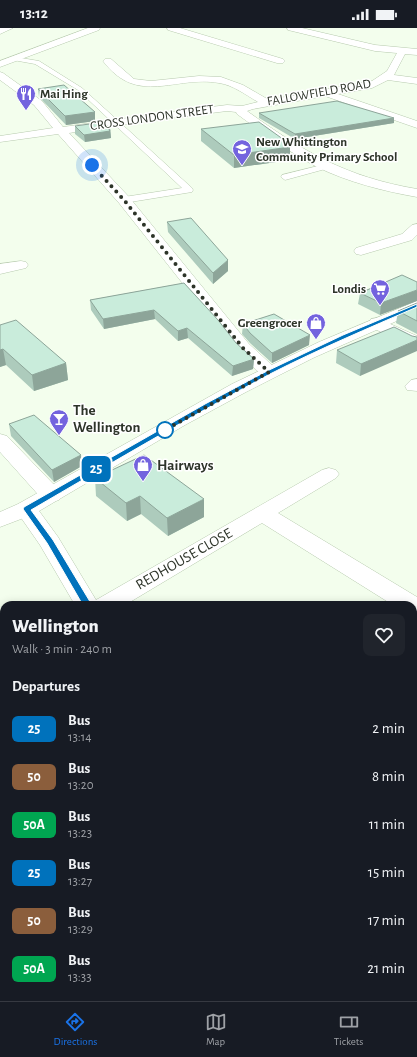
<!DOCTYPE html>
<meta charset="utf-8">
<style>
body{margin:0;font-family:"Alegreya Sans",sans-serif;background:#20242c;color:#f1f3f6;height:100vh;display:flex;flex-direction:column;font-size:15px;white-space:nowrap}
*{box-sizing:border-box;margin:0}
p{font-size:13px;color:#9ea1a6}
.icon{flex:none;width:22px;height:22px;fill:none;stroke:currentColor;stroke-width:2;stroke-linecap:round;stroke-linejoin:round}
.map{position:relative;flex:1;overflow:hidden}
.panel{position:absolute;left:0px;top:573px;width:417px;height:400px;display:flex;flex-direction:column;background:#171b24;border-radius:12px 12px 0 0;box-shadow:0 2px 10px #0003}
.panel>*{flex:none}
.badge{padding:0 8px;border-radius:6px;font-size:14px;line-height:26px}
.you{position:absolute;width:20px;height:20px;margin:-10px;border:3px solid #fff;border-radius:50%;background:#1a73e8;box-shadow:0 0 0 6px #1a73e833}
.map>.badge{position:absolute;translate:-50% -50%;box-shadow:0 0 0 2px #fff}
h2{padding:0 12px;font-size:15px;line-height:36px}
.round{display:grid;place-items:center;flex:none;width:42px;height:42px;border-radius:8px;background:#20242c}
.head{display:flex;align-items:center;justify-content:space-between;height:68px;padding:0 12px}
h1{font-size:19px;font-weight:800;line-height:30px}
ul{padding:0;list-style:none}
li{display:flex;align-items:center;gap:12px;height:48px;padding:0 12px}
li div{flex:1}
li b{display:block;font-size:15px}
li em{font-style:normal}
li .badge{min-width:44px;font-weight:700;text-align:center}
.status{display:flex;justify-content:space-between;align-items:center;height:28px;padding:0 20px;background:#171b24;direction:ltr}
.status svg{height:11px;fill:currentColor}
.menu{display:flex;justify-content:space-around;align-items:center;height:56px;border-top:1px solid #363941;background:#171b24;font-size:11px;color:#9ea1a6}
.menu a{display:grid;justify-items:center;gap:2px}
.menu .on{color:#1a73e8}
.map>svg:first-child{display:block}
.green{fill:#e2cdb1}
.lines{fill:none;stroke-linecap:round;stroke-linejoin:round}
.service-casing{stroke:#b7caae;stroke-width:1}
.pedestrian-casing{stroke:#b7caae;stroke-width:1}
.minor-casing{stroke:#b7caae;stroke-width:1}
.tertiary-casing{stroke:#b7caae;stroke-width:1}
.service{fill:#fff;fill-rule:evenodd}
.pedestrian{fill:#fff;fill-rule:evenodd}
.minor{fill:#fff;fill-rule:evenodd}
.tertiary{fill:#fff;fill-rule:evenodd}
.wall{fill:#adcbbc}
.shaded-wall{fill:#8da599}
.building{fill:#c9ecdb;stroke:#8da599}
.line{fill:#0072bc;stroke:#fff}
.walk{stroke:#2d3429;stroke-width:4;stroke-dasharray:0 7.2}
.stop-dot{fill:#fff;stroke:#0072bc;stroke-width:2}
.labels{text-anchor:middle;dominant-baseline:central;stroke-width:3;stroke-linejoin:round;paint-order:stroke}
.far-street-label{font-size:13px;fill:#2d3429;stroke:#fff}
.far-poi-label{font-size:13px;font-weight:bold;fill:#2d3429;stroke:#fff;text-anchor:start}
.poi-label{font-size:15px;font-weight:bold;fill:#2d3429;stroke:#fff;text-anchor:start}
.street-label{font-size:15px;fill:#2d3429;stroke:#fff}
</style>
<div class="status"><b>13:12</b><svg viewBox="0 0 49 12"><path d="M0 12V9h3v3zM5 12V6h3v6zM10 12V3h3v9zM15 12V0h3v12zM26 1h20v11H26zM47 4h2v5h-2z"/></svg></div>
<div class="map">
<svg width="417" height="973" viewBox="0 0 417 973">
<rect width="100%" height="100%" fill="#f3feed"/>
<path class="green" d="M4,817V969H96L92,973H0V821Z"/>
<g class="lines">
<defs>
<path id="service" d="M15,29L39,33L82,60L192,160L193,162L192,164L124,175L121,174L120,172L124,169L182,160L78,62L35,36L13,32V30Z
M326,136H329L330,138L329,140L285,152L281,149L282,147Z
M4,757V775L0,777V759Z"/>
<path id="pedestrian" d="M164,85L169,88L168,90L135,95L130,92L135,89Z"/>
<path id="minor" d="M0,0H13L0,6Z
M88,0H100L99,2L0,39V33Z
M167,0H180L283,31L285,33L283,35H277L168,2Z
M287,0H302L375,17L417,21V27L405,26L394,47L417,50V56L388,52L372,60L338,66L417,93V100L325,68L253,81L247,83C304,124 346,149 417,161V169C383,163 348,154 317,139C289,124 263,105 237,86L236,84L227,83L164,91L160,90L159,88L164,85L227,77L242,78L258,74C246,67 233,57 219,55C175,47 138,79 103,33L105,31H111L134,51L151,53L199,48L221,49L243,57L269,72L372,53L387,43L397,25L375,23L288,2Z
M0,44L3,45L42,73L63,99L135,89L139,90L140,92L135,95L69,105L129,169L249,316L275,340L278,344L275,348L269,349L263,348L237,324L119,175L58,106L0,114V108L53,100L34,77L0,52Z
M417,196V207L412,212L361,227L356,226L354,223L356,220L402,206L412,197Z
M21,233L26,234L28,237L26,240L0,246V236Z
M377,290L417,308V320L411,319L371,299L369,295L371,291Z
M417,351V363L407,362L405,358L411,352Z
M0,406L7,408L59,462L62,467L59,472L51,474L43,472L0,424Z
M329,440L336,442L339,446L336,450L278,485L417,569V584L413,585V577H393L262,495L125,577H75L40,517L15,481L18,476L26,474L34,476L58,509L96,572L322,442Z
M413,924L417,925V961L413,960Z"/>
<path id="tertiary" d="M417,273V284L313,330L246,364L185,397L34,486L0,499V484L18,476L232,356L319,314Z"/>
</defs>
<use href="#service" class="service-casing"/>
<use href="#pedestrian" class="pedestrian-casing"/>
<use href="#minor" class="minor-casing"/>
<use href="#tertiary" class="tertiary-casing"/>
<use href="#service" class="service"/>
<use href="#pedestrian" class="pedestrian"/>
<use href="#minor" class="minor"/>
<use href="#tertiary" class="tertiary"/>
</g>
<path class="wall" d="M38,61L95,84V93L66,97L39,69Z
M259,85L394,90V95L295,111L259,90Z
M75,98L110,100L111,110L85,114L75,106Z
M201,101L287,117L290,119V132L234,140L201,113Z
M167,194L228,243L213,256L168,204Z
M417,254L380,287L358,276L360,265Z
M184,255L236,315L254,331L253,341L232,348L188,310L178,313L155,291L104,301L91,282L90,272Z
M417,275V306L396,295L398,283Z
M243,296L309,317L272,335L250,315L242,306Z
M0,297L66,335L68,352L34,363L6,337L0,339Z
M412,308L360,348L336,335L337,322Z
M9,396L81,427L82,438L54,454L11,408Z
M95,450L204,489L168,508L141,486L127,493L96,468Z"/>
<path class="shaded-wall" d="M95,84V93L66,97L65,88Z
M394,90V95L295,111V106Z
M108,100H110L111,110L85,114L84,107Z
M284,114H287V119H290V132L234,140V127Z
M228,232V243L213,256V245Z
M417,262V273L380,287L381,275Z
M154,282L155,291L104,301L103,291Z
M187,300L188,310L178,313V303Z
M310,307L309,317L272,335V325Z
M417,312V323L360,348L361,336Z
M3,321L6,337L0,339V322Z
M254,331L253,341L232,348L233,338Z
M66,335L68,352L34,363L32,347Z
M81,427L82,438L54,454L52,442Z
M140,468L141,486L127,493L126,475Z
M204,471V489L168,508L167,490Z
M274,969H286L283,973H271Z"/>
<path class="building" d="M64,57L95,84L65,88L38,61Z
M337,73L394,90L295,106L259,85Z
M104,94L110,100H108L110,103L84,107L75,98Z
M259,94L287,114H284L290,119L234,127L201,101Z
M191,190L228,232L213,245L167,194Z
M402,247L417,254V262L381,275L360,265Z
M184,255L218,292L236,315L254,331L233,338L187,300L178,303L154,282L103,291L90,272Z
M417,275V293L398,283Z
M274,286L310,307L272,325L250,305L243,296Z
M16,292L66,335L32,347L3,321L0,322V297Z
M394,299L412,308L417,309V312L361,336L337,322Z
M34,387L81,427L52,442L9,396Z
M144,427L204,471L167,490L140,468L126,475L95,450Z
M89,969H274L271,973H86Z"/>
<path class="line" d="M417,276V279C369,300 319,321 270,346C189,389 110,436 31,482L53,512L92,577L87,580L84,579L47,515L23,481L24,479L205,376L267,343L343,307Z"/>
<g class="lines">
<path class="walk" d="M92,137L124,172L243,320L269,344L165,402"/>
</g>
<defs>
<symbol id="restaurant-pin" viewBox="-11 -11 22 30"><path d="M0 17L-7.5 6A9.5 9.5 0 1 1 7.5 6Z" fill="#7363de" stroke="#fff"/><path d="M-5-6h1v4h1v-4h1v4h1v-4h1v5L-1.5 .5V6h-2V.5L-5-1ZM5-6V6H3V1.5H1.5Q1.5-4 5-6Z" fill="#fff"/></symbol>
<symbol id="school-pin" viewBox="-11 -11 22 30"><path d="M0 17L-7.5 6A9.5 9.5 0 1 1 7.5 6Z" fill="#7363de" stroke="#fff"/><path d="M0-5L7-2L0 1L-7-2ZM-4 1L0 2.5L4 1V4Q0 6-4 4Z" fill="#fff"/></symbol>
<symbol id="supermarket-pin" viewBox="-11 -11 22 30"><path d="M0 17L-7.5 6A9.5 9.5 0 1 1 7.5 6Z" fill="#7363de" stroke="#fff"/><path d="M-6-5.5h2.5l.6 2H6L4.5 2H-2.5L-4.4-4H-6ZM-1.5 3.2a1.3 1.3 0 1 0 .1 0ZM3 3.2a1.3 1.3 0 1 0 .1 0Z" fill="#fff"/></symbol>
<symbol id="shop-pin" viewBox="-11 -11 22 30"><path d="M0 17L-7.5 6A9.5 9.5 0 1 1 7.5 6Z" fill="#7363de" stroke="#fff"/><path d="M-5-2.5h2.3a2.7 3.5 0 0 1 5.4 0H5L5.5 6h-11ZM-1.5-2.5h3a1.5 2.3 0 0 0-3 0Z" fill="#fff"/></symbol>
<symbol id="bar-pin" viewBox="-11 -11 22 30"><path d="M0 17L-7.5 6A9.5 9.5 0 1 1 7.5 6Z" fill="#7363de" stroke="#fff"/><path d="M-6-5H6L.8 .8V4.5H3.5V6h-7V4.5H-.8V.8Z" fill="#fff"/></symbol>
</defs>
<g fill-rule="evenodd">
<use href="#restaurant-pin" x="15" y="55" width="22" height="30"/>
<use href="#school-pin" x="231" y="110" width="22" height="30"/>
<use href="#supermarket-pin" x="369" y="250" width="22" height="30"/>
<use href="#shop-pin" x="305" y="284" width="22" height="30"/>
<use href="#bar-pin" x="48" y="380" width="22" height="30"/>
<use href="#shop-pin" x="132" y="426" width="22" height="30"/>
</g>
<circle class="stop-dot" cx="165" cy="402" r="8"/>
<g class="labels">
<g class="far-street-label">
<text transform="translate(319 65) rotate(-10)">FALLOWFIELD ROAD</text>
<text transform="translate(152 90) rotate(-8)">CROSS LONDON STREET</text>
</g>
<g class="far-poi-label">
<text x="40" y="66">Mai Hing</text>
<text x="256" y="114">New Whittington<tspan x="256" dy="15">Community Primary School</tspan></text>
<text x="366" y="261" text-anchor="end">Londis</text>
<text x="302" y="295" text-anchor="end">Greengrocer</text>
</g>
<g class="poi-label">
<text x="73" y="382">The<tspan x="73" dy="17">Wellington</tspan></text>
<text x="157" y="437">Hairways</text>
</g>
<g class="street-label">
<text transform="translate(184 531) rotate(-30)">REDHOUSE CLOSE</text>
</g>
</g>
</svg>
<div class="you" style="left:92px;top:137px"></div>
<b class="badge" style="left:96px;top:441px;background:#0072bc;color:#fff">25</b>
<section class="panel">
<div class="head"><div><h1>Wellington</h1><p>Walk · 3 min · 240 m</p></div><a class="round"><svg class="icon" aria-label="heart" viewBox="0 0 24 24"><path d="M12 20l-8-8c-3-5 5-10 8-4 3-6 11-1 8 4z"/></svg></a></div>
<h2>Departures</h2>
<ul>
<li><span class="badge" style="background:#0072bc;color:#fff">25</span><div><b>Bus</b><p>13:14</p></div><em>2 min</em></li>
<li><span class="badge" style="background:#8b5e3c;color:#fff">50</span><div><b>Bus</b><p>13:20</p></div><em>8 min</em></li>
<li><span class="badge" style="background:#00a651;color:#fff">50A</span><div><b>Bus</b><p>13:23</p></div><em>11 min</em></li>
<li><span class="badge" style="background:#0072bc;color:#fff">25</span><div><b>Bus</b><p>13:27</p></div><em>15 min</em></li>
<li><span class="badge" style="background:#8b5e3c;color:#fff">50</span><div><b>Bus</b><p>13:29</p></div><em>17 min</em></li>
<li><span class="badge" style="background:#00a651;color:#fff">50A</span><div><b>Bus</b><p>13:33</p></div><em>21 min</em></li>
</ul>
</section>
</div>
<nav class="menu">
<a class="on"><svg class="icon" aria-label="directions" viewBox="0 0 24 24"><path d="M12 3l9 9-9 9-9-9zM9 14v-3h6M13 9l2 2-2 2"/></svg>Directions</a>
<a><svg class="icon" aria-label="map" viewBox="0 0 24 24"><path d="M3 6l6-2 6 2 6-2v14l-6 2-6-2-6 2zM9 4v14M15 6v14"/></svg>Map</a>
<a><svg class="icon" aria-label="tickets" viewBox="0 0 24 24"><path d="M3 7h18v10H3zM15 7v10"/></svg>Tickets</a>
</nav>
